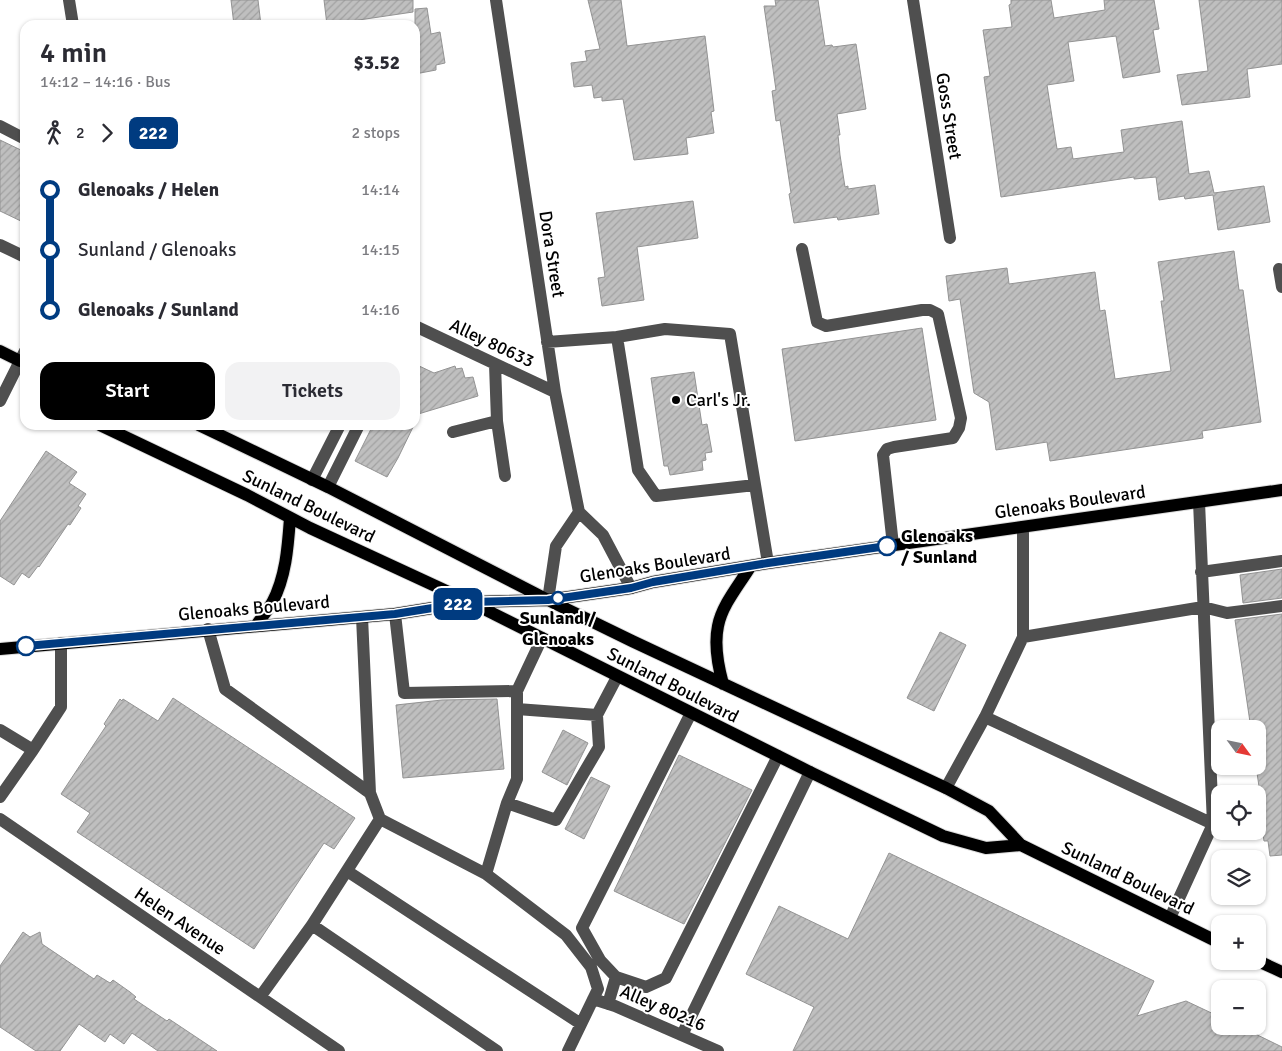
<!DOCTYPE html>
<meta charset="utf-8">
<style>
body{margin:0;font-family:Signika,sans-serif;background:#f2f2f3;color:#2b2b33;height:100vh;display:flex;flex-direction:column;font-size:19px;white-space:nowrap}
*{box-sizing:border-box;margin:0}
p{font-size:16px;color:#7c7c81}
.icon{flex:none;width:28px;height:28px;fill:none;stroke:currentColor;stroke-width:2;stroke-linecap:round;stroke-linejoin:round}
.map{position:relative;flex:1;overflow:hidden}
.panel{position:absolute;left:20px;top:20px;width:400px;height:410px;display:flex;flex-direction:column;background:#fff;border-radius:15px;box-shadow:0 1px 4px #0004}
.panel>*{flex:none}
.badge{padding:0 10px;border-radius:8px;font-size:18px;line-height:32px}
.needle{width:32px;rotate:123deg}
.fabs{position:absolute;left:1211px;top:720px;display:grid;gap:10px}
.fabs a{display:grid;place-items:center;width:55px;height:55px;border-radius:10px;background:#fff;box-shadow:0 1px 4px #0004;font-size:25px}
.map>.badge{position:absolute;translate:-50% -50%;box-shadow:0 0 0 2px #fff}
.legs{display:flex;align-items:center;gap:8px;height:55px;padding:0 20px;font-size:16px}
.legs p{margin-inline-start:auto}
.headline{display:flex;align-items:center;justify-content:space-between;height:85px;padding:0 20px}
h1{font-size:28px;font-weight:600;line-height:38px}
.button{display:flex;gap:10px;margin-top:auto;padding:10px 20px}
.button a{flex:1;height:58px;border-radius:15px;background:#000;color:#fff;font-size:20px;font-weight:600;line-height:58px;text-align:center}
.button a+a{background:#f2f2f3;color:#2b2b33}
ul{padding:0 20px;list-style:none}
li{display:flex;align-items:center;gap:18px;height:60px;font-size:19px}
li i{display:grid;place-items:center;width:8px;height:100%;margin:0 6px;background:currentColor}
li i::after{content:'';width:12px;height:12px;margin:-6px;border:4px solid;border-radius:50%;background:#fff}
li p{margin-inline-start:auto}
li:first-child i{background:linear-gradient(#0000 50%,currentColor 0)}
li:last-child i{background:linear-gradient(currentColor 50%,#0000 0)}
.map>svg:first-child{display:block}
.building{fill:url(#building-hatch);stroke:#939393}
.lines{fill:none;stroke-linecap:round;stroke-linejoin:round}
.major-casing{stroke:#dbdbdb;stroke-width:14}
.minor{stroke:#4f4f4f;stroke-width:12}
.major{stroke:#000;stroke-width:12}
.line-1-casing{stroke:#fff;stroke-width:11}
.line-1{stroke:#003b80;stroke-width:8}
.poi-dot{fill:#000;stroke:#fff;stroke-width:2}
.stop-1-dot{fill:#fff;stroke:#003b80;stroke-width:2.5}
.labels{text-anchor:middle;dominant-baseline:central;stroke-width:4;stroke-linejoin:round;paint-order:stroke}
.street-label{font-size:18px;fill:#000;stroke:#fff}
.poi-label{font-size:18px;fill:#000;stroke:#fff;text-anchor:start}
.stop-label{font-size:18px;font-weight:bold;fill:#000;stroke:#fff;text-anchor:start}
</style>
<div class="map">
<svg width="1282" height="1051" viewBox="0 0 1282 1051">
<defs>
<pattern id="building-hatch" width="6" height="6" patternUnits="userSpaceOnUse" patternTransform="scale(1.25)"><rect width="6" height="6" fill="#bfbfbf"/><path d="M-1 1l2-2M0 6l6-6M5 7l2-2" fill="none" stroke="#a2a2a2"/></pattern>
</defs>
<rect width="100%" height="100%" fill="#fff"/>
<path class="building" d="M231,0H258L261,25H234Z
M324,0H413V12L352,21L353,25H327Z
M588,0H621L627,46L705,36L714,111L711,112L714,133L686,138L688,154L634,160L623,99L602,101V97L594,98L592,85L574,87L571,63L587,61L585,51L600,49Z
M775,0H818L825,46L832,45L833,47L856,44L866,109L837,114L840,135H838L840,155L845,187L848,186V189L875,185L879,214L838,220L837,217L794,223L789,194L791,193L780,120L776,121L772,91L776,90L764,6H776Z
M1011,0H1051L1054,18L1105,10L1104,0H1154L1159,29L1153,30L1160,72L1123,78L1116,36L1068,42L1074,81L1047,85L1057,149L1071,147L1073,159L1124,152L1121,130L1182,121L1189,174L1209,171L1214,193L1264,186L1270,222L1218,230L1213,195L1185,199L1184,196L1159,200L1156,177L1134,179V177L1001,197L984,77L990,76L983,30L1012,27L1009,5L1011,4Z
M1199,0H1282V64L1247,69L1250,97L1182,105L1177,75L1208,71Z
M427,8L431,34L440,32L445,63L436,65V70L415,74V9Z
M0,140L25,152V223L0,211Z
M693,201L698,238L637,247L644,300L602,306L598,278L605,277L596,213Z
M1234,251L1239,290H1243L1261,422L1202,431L1203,438L1050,461L1047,442L996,450L989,402L974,393L960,299L949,301L946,276L1007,268L1009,284L1095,272L1100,311L1105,310L1115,379L1171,371L1161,301H1164L1158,262Z
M922,328L936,420L795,441L782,349Z
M415,364L434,373L455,366L456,369L462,368L465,378L473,377L478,396L415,415Z
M694,372L702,425L707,424L712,452L705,453L706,460L702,461L703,470L670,475L668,466H664L651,378Z
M373,425H414L398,458L387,477L355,461Z
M46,451L77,472L69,483L86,494L78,506L81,508L70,525L68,524L39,567L38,566L29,578L22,573L14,585L0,576V521Z
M1282,569V598L1243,603L1240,575Z
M1282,614V855L1270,856L1268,841H1264L1259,808L1262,807L1256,766L1258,729H1251L1235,620Z
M940,632L966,645L934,711L907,698Z
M173,698L355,818L334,849L324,843L254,949L77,832L90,813L61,794L106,726L104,724L120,699L122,701L123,699L158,721Z
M497,699L504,769L403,778L396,705L442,700Z
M563,730L588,743L567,785L542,772Z
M679,755L752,790L684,924L614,891Z
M591,777L610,786L584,839L565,829Z
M889,853L1154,981L1137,1016L1186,1001L1220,1017V1026H1239L1282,1047V1051H793L814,1007L746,974L779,906L848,939Z
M23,932L30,937L40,932L42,944L94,979L97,975L110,983L113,980L130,992L136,997L134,999L167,1021L169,1019L217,1051H158L132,1033L124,1044L110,1034L105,1042L79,1024L60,1051H36L0,1027V966Z"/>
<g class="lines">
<defs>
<path id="major" d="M0,351L20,361H25
M100,425L247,495L310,528L470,602L810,772L943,836L986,848L1021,845
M199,425L328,487L548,600L632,641L946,788L989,811L1021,845L1220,943
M256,626C261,618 267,611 272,603C286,577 288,546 290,518
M0,649L395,614L470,602L548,600L631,588L653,582L768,563L1282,490
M723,684C718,666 714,645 718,626C722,605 739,585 750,567
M1258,961L1282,972"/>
</defs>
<use href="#major" class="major-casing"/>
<path class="minor" d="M69,0L73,25
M496,0L555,392L579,512L603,535L631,588
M913,0L950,238
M0,126L25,139
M0,245L25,257
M802,249L817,322L826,326L922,310H930L938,314L961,418L959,428L953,438L894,447L887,449L883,455L893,545
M1279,269L1282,287
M415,326L555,392
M547,342L617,337
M0,401L25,351
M497,421L505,476
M453,432L497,421L495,364
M312,480L340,425
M755,485L656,496L638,470L617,337L665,329L730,334L768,563
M328,487L359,425
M1201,572L1282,561
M548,600L556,546L579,512
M395,614L404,693L517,691
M362,617L370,793L380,819L486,874L566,935L591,967L598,989L568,1051
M208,629L225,689L370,793
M1023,637L1203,607L1227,613L1282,606
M517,709L597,715
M691,713L582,928L600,960L616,977L646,987L666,978L778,756
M985,717L1213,824
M0,730L33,750L61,707V643
M946,788L985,717L1023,637V527
M0,797L33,750
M507,803L556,820L599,747L597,715L617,677
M0,819L339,1051
M347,871L581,1024
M486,874L507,803L517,779V691L542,638
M1170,918L1213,824L1199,502
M312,925L497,1051
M260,997L312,925L380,819
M593,999L615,1006L718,1051
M608,1004L616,977
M682,1035L810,772"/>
<use href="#major" class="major"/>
</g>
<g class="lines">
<defs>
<path id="line-1" d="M26,646L395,614L470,602L548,600L631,588L653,582L768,563L887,546"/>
</defs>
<use href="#line-1" class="line-1-casing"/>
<use href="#line-1" class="line-1"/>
</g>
<circle class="poi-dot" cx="676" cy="400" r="5"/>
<g class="stop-1-dot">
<circle cx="887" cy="546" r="9"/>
<circle cx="558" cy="598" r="6"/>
<circle cx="26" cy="646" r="9"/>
</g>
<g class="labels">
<g class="street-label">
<text transform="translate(949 116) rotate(81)">Goss Street</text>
<text transform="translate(552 254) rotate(81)">Dora Street</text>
<text transform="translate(492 343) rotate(25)">Alley 80633</text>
<text transform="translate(1070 502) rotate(-8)">Glenoaks Boulevard</text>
<text transform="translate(309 506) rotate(26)">Sunland Boulevard</text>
<text transform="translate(655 565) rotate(-9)">Glenoaks Boulevard</text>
<text transform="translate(254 608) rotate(-5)">Glenoaks Boulevard</text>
<text transform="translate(673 685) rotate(27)">Sunland Boulevard</text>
<text transform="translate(1128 878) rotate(26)">Sunland Boulevard</text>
<text transform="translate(180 921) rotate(34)">Helen Avenue</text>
<text transform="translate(663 1008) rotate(23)">Alley 80216</text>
</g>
<g class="poi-label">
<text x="686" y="400">Carl's Jr.</text>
</g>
<g class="stop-label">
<text x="901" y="536">Glenoaks<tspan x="901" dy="21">/ Sunland</tspan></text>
<text x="558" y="618" text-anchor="middle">Sunland /<tspan x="558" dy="21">Glenoaks</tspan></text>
</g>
</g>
</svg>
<div class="fabs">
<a><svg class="needle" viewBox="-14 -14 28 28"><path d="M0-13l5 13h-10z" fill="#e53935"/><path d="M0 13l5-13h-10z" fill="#7c7c81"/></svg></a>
<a><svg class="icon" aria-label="locate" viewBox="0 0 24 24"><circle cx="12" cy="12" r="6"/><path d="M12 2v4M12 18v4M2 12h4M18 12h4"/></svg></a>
<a><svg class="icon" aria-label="layers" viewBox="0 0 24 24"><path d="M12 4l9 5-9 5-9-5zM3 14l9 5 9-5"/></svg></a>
<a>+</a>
<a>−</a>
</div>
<b class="badge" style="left:458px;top:604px;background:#003b80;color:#fff">222</b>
<section class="panel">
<div class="headline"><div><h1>4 min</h1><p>14:12 – 14:16 · Bus</p></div><b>$3.52</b></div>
<div class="legs"><svg class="icon" aria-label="walk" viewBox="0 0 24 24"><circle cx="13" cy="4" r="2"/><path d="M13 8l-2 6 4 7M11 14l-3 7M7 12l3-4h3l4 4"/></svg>2<svg class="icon" aria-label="forward" viewBox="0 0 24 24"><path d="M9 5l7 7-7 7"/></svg><b class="badge" style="background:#003b80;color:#fff">222</b><p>2 stops</p></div>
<ul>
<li><i style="color:#003b80"></i><b>Glenoaks / Helen</b><p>14:14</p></li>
<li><i style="color:#003b80"></i><span>Sunland / Glenoaks</span><p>14:15</p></li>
<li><i style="color:#003b80"></i><b>Glenoaks / Sunland</b><p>14:16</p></li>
</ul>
<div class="button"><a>Start</a><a>Tickets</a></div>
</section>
</div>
